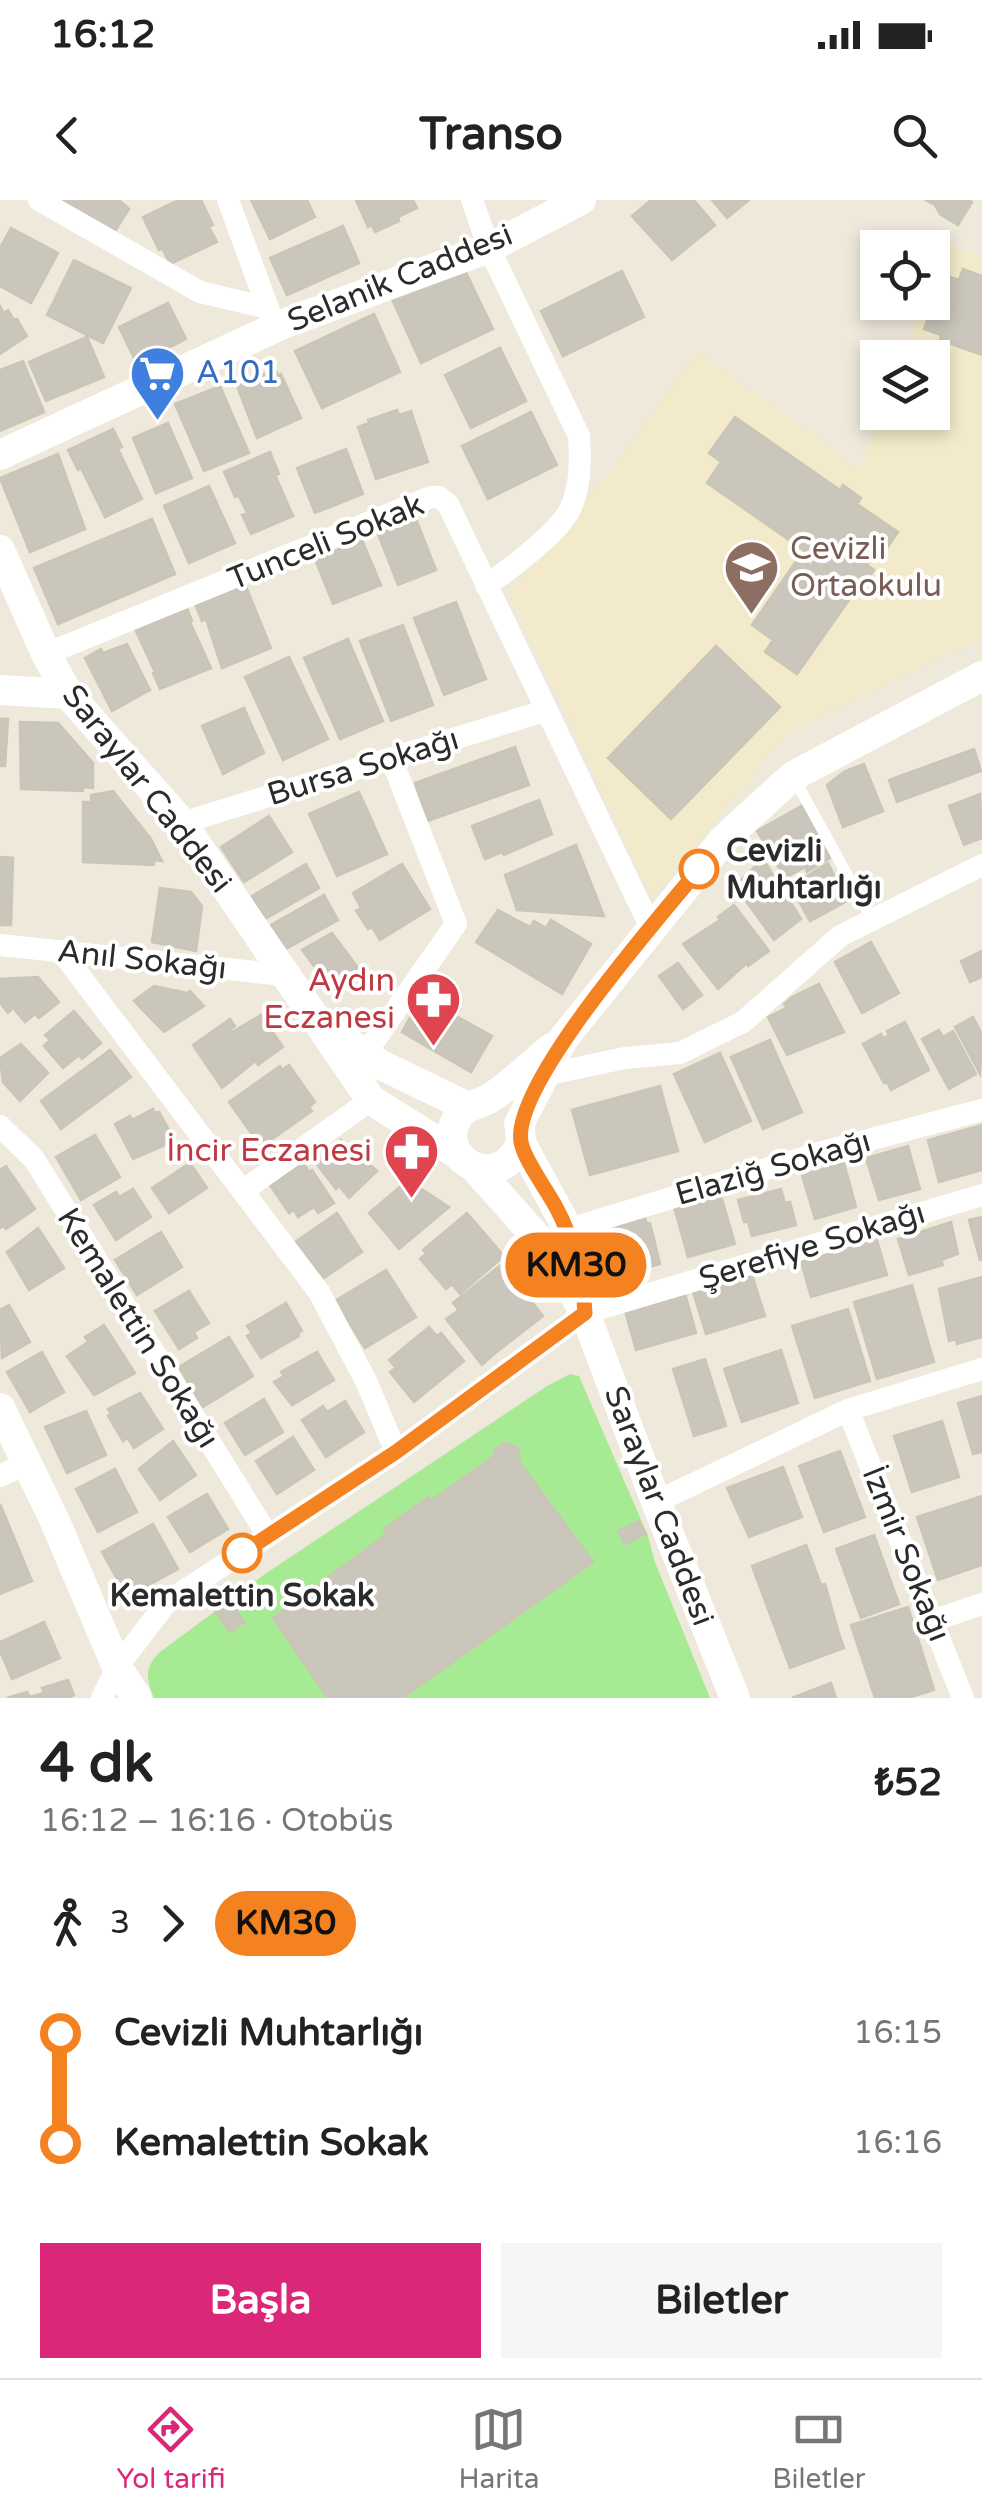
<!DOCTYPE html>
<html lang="tr">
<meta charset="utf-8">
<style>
body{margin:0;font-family:"Varela Round",sans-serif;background:#f6f6f6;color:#222;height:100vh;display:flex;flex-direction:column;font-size:38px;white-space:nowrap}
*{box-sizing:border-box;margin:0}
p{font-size:32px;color:#767676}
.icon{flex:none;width:55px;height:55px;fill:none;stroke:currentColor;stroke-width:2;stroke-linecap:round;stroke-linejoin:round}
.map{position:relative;height:1498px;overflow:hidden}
.side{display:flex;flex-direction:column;background:#fff;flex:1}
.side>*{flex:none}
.badge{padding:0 20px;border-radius:32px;font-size:35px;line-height:65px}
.controls{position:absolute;left:860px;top:30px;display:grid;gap:20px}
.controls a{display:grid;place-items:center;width:90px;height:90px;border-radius:0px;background:#fff;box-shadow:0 5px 15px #0003;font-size:50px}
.map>.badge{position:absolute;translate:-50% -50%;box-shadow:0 0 0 5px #fff}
.legs{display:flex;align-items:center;gap:15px;height:110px;padding:0 40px;font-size:32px}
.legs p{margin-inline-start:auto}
.head{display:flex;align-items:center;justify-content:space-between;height:170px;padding:0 40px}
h1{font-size:55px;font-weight:800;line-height:75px}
.button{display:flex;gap:20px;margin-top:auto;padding:20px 40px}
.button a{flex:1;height:115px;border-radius:0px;background:#db2777;color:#fff;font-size:40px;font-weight:800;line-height:115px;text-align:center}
.button a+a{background:#f6f6f6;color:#222}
ul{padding:0 40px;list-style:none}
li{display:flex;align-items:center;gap:35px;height:110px;font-size:38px}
li i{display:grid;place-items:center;width:15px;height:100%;margin:0 12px;background:currentColor}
li i::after{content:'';width:25px;height:25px;margin:-12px;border:8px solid;border-radius:50%;background:#fff}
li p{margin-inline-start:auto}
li:first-child i{background:linear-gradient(#0000 50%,currentColor 0)}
li:last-child i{background:linear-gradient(currentColor 50%,#0000 0)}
.status{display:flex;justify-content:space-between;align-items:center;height:70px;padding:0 50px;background:#fff;direction:ltr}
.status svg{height:28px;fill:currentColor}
header{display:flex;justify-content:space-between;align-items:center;height:130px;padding:0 40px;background:#fff;font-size:45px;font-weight:800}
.tab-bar{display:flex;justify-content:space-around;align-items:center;height:140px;border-top:2px solid #e0e0e0;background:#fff;font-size:28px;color:#767676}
.tab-bar a{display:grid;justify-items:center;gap:5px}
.tab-bar .selected{color:#db2777}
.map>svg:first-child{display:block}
.education{fill:#f2eaca}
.green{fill:#a6ea94}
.building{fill:#cac6bc;stroke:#cac6b6;stroke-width:2.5}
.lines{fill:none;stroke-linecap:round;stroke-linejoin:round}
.lane{stroke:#fff;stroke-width:11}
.street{stroke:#fff;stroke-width:22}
.secondary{stroke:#fff;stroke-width:30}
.line-1-casing{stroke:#fff;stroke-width:22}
.line-1{stroke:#f58220;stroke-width:15}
.stop-1-dot{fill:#fff;stroke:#f58220;stroke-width:5}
.labels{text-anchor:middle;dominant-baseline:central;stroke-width:8;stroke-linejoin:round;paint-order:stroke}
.street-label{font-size:32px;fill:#2b2b2b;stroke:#fff}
.shop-label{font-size:32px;fill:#366cbe;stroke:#fff;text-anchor:start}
.education-label{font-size:32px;fill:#785e54;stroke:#fff;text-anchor:start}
.stop-label{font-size:32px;font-weight:bold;fill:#2b2b2b;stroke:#fff;text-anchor:start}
.health-label{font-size:32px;fill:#be3a42;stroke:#fff;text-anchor:end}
</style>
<div class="status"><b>16:12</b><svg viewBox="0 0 49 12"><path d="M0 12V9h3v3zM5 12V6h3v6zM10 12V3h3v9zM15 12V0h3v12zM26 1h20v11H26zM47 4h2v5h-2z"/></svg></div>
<header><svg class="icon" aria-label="back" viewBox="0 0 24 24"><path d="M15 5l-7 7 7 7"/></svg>Transo<svg class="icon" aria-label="search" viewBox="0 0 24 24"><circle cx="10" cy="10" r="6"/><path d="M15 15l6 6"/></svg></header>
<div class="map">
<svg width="982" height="1498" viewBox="0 0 982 1498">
<rect width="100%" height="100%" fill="#efe9dc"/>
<path class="education" d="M942,42L982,57V439L787,533L652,698L509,393L619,259L697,151L860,269L881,213L932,212V158L901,157L921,103L932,102L933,70Z"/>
<path class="green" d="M570,1174L579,1176L648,1336L655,1362L710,1498H154C146,1479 144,1467 160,1452L265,1374L547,1186Z"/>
<path class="building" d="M55,0H119L129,9L112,36Z
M179,0H201L213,25L209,27L217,42L170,64L162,48L159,50L143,17Z
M251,0H307L315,17L270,39Z
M356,0H413L417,8L398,17L399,21L375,32L372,25L368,27Z
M651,0H694L715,25L672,60L632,16Z
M712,0H749L727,18Z
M926,0H969L972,2L958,25L940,14L935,5Z
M343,26L359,63L287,95L270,58Z
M11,28L58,53L31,103L0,86V48Z
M74,60L131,88L103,143L47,115Z
M463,66L493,129L421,163L392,99Z
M963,69L982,76V155L940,140L941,135L924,129L944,75L959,80Z
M622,71L644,117L563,156L541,111Z
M168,103L186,139L137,164L119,127Z
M0,106L4,113L8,110L14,120L17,119L27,136L0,154Z
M374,114L400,172L322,208L295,151Z
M87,137L104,177L46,201L29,162Z
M500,148L526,201L471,228L445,175Z
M23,161L44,212L0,231V170Z
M275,169L278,175L281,174L301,218L257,238L237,186Z
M220,186L249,253L204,271L175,204Z
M397,210L399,215L411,211L428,262L376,279L358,227L369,223L368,220Z
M531,212L557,265L488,299L462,246Z
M735,217L840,290L843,285L861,298L857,304L898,332L882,355L877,351L867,365L874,370L860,389L707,283L721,262L709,253Z
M168,223L192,278L156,293L133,238Z
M113,229L122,247L118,249L142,299L105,317L81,268L78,270L68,250Z
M346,249L363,294L315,313L297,268Z
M270,252L279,274L275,275L293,316L251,334L242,315L247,313L239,296L235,297L224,272Z
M58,254L85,329L30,352L0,278Z
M209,286L235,343L189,363L164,306Z
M152,319L175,374L58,424L34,368Z
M416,319L436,370L398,385L378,334Z
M362,340L381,385L333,404L315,359Z
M799,357L811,366L816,359L858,387L797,474L765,452L773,440L752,425Z
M245,384L271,448L222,468L206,419L202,421L195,404Z
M456,402L486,479L444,495L414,418Z
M186,406L192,421L190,422L211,468L160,489L153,473L155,472L134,427Z
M403,425L433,505L391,521L360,441Z
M348,439L383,521L340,539L304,458Z
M127,444L150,490L112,511L85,458L101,449L103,453Z
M716,446L780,507L671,619L608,558Z
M289,457L328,539L283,560L245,477Z
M244,508L264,553L223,574L202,526Z
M0,519H8L5,566H0Z
M20,522L58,523L93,563V588L83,587V591L21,589Z
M515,547L529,585L428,621L415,583Z
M974,549L981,571L897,602L889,580Z
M864,564L883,611L843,627L827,585L845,571Z
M113,591L151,639L162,661L154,660V665L83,662V602H91V595Z
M359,592L387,654L337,676L309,614Z
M980,594L982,638L964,645L949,606Z
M539,600L552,634L504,655L502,652L485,659L472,626Z
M803,605L830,658L807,672L805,667L785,678L757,631Z
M269,616L292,652L244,682L221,647Z
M576,645L604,716L517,710L505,675Z
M0,657L13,658L11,725H0Z
M763,659L801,719L774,740L735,686Z
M828,663L847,701L827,712L807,676Z
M306,664L319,688L265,719L252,696Z
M402,664L430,709L380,740L372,727L368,729L356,711L361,708L353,693Z
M807,676L827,712L810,721L790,685Z
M160,688L191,692L202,706L196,751L152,742Z
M324,695L338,720L284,750L271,725Z
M734,705L769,751L748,766L747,763L718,789L683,744L720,720L718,717Z
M498,710L530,727L534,721L546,728L551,720L591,744L562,794L476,742Z
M332,733L359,769L334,793L302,750Z
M871,742L899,793L862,813L835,762Z
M982,751V777L970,782L961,761Z
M678,763L702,795L683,809L659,776Z
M38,777L59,802L39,818L35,814L25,822L13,808L8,813L0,803V779Z
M819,784L844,832L787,855L768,817L786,808L784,804L792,797Z
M154,786L187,793L190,791L204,806L164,832L134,801Z
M426,789L460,809L436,852L402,832Z
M74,811L101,843L82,859L79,855L63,868L44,846L50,840L45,835Z
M261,815L283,847L258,865L234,831Z
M456,816L492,836L471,872L436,852Z
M973,817L982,834L980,874L955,827Z
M230,819L235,826L231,829L254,862L222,888L193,845Z
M905,822L929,870L891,890L887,882L884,883L863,844L881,834L883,838L889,835L887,831Z
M939,830L943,837L953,831L976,874L949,889L922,839Z
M770,840L802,912L763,929L731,857Z
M21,844L48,873L20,901L3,882L0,858Z
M110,850L131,877L61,929L41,901Z
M720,853L751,921L705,942L674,874Z
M289,865L315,902L309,907L312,911L261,947L229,902L280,866L282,870Z
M660,886L678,951L590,975L572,910Z
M153,909L155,913L159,912L175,941L133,959L115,924L130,916L132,920Z
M982,925V970L939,982L928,940Z
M95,935L120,977L81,1000L56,957Z
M341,940L377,971L349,998L339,986L336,989L315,962Z
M908,946L920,989L879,1000L866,958Z
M190,963L207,988L169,1013L152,988Z
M304,963L309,972L312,970L334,1003L318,1013L314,1007L298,1017L294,1010L289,1013L270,985Z
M844,963L856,1007L815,1019L802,975Z
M6,966L35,1009L6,1029L4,1026L0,1028V970Z
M408,980L449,1007L399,1049L369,1013Z
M133,989L151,1017L116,1040L94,1005L116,992L119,997Z
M719,989L735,1044L688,1057L673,1003Z
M781,989L785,1003L790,1002L796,1025L752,1036L748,1022H744L738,1000Z
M643,1012L647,1024L650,1023L660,1064L624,1075L608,1023Z
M337,1013L362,1052L321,1080L295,1042Z
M467,1013L504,1056L460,1094L452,1084L446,1089L420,1059L426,1054L423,1050Z
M982,1017V1059L980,1060L969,1020Z
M951,1022L958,1054L941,1060L943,1065L909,1075L898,1039Z
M38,1028L64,1068L29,1090L7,1052Z
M161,1032L182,1067L137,1095L115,1060Z
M877,1040L887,1075L811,1097L801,1062Z
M502,1064L543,1116L494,1154L453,1103Z
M386,1070L416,1117L365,1148L335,1101Z
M752,1075L765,1116L706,1134L693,1092Z
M982,1077V1137L957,1144L956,1139L949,1141L939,1089Z
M912,1085L934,1162L877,1179L854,1102Z
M684,1090L696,1133L636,1150L624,1107Z
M189,1091L209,1123L194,1132L197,1138L179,1149L155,1111Z
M286,1103L302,1131L298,1133L299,1136L261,1158L247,1136L252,1133L247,1126Z
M9,1105L30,1142L2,1158L0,1110Z
M848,1109L870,1181L815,1198L792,1126Z
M459,1110L494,1154L482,1165L446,1119Z
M104,1125L135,1173L94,1195L67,1156L88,1142L85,1137Z
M429,1127L437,1136L441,1133L464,1161L414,1202L390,1172L396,1168L389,1160Z
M229,1137L253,1176L203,1207L179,1167Z
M781,1150L798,1203L742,1222L724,1169Z
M42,1152L64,1192L30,1212L7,1172Z
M317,1152L334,1180L292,1205L274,1182L284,1176L281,1172Z
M705,1159L726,1226L694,1236L673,1169Z
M140,1193L163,1229L134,1248L128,1238L123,1241L108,1216L111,1214L108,1209Z
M982,1196V1252L973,1254L958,1203Z
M264,1199L283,1232L245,1255L225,1223Z
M345,1201L364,1232L326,1257L302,1220L323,1206L327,1212Z
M86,1211L106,1255L67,1273L45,1227Z
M942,1221L959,1277L912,1292L894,1236Z
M293,1237L314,1270L277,1294L256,1261Z
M173,1241L196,1275L160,1300L139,1269Z
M505,1243L518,1248L520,1263L593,1362L402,1498H328L273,1418L387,1334L384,1329L428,1297L431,1301L493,1257L495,1250Z
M840,1251L865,1317L824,1332L799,1266Z
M783,1267L802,1317L749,1337L727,1288Z
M115,1269L137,1312L98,1332L76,1289Z
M207,1294L228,1329L190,1352L168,1317Z
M982,1296V1365L938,1380L917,1317Z
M0,1304L32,1381L0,1394Z
M639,1321L646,1334L625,1344L618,1331Z
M153,1324L178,1369L127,1397L102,1352Z
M874,1335L899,1404L861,1418L836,1349Z
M806,1345L810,1355L765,1372L795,1453L840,1437L844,1448L790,1468L752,1366Z
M810,1355L821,1385L825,1384L840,1437L795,1453L765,1372Z
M227,1398L244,1422L230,1432L213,1408Z
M908,1407L934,1490L908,1498H875L851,1425Z
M44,1422L60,1458L12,1479L0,1451V1442Z
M68,1480L74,1495L69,1498H7L27,1492L30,1497L44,1493L42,1488Z
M831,1483L836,1498H792Z"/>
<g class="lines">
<path class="lane" d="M795,580L872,720"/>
<path class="street" d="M39,0L200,92L268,108
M228,0L272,119
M472,0L489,48L579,236C581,261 581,291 568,313C555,335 508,371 486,385
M46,454L431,297H439L448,304L651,728
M182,623L544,511
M0,745L284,775
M61,751L319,1092L366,1181L396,1252
M365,854L456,724L391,558
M544,875L625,858L680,853L743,822L840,736L982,665
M0,926L34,959L268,1336
M244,990L371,900
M566,1030L819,953L982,910
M848,1210L963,1498
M0,1276L27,1263
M656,1302L848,1210L982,1169
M932,1421L982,1404
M102,1498L117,1467L167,1402L396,1252L585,1113L982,995"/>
<path class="secondary" d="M0,255L283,124L489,48L581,0
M0,350L46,454L68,494L182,623L371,900L459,955
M0,490L68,494
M332,831L379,864L468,907
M519,924L563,839L724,639L793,576L982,476
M520,930L521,943L563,1020L582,1085
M521,943C498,997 432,957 458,917C465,906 473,906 484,901C502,894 536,860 553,847
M475,968L548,1050L585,1113L656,1302L735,1498
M0,1208L54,1319L117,1467L137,1498"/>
</g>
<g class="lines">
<defs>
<path id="line-1" d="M242,1353L396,1252L585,1113C583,1079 573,1039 557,1009C548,991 524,960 521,942C511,885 660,717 699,669"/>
</defs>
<use href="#line-1" class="line-1-casing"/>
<use href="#line-1" class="line-1"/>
</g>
<defs>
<symbol id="supermarket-pin" viewBox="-11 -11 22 30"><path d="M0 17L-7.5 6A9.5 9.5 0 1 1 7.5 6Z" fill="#3f7fe0" stroke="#fff"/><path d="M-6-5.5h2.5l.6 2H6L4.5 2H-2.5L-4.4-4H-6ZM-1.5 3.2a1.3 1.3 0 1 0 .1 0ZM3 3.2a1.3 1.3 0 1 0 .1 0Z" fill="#fff"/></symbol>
<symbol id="school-pin" viewBox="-11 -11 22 30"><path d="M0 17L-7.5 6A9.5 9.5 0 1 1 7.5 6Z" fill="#8d6e63" stroke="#fff"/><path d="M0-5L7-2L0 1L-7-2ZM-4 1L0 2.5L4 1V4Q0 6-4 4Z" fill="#fff"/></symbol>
<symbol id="pharmacy-pin" viewBox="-11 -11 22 30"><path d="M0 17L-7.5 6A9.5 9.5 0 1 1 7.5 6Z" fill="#e0444e" stroke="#fff"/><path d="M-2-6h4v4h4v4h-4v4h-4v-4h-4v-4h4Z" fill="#fff"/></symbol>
</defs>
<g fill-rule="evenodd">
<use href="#supermarket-pin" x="126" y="142" width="63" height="86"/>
<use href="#school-pin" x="720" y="336" width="63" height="86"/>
<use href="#pharmacy-pin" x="402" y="768" width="63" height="86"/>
<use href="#pharmacy-pin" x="380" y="920" width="63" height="86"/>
</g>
<g class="stop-1-dot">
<circle cx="699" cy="669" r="18"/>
<circle cx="242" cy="1353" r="18"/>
</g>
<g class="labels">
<g class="street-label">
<text transform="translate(400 78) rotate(-22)">Selanik Caddesi</text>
<text transform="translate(326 342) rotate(-22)">Tunceli Sokak</text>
<text transform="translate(363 567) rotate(-17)">Bursa Sokağı</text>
<text transform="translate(147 589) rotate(52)">Saraylar Caddesi</text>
<text transform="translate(142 760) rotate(6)">Anıl Sokağı</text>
<text transform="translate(773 968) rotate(-16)">Elaziğ Sokağı</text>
<text transform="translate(812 1046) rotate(-17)">Şerefiye Sokağı</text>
<text transform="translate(138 1128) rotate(58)">Kemalettin Sokağı</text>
<text transform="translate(659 1306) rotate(69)">Saraylar Caddesi</text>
<text transform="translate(906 1354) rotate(68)">İzmir Sokağı</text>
</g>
<g class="shop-label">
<text x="196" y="173">A101</text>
</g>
<g class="education-label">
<text x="790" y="349">Cevizli<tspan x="790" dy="37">Ortaokulu</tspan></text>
</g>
<g class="stop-label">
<text x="726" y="651">Cevizli<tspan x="726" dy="37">Muhtarlığı</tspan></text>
<text x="242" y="1396" text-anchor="middle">Kemalettin Sokak</text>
</g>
<g class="health-label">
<text x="395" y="781">Aydın<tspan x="395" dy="37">Eczanesi</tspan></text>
<text x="372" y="951">İncir Eczanesi</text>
</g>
</g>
</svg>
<div class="controls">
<a><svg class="icon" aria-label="locate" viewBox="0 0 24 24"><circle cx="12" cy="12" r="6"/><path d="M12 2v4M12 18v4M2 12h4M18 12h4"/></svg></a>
<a><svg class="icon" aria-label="layers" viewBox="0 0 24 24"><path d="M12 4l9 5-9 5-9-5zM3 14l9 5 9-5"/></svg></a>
</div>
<b class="badge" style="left:576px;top:1065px;background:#f58220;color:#111">KM30</b>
</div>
<section class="side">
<div class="head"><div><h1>4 dk</h1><p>16:12 – 16:16 · Otobüs</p></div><b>₺52</b></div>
<div class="legs"><svg class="icon" aria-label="walk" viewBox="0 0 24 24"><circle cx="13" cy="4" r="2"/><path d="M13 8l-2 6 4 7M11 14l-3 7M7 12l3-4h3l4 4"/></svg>3<svg class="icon" aria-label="forward" viewBox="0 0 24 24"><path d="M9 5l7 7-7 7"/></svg><b class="badge" style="background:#f58220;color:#111">KM30</b></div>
<ul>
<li><i style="color:#f58220"></i><b>Cevizli Muhtarlığı</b><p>16:15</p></li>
<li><i style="color:#f58220"></i><b>Kemalettin Sokak</b><p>16:16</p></li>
</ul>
<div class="button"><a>Başla</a><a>Biletler</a></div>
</section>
<nav class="tab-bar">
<a class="selected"><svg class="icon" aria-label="directions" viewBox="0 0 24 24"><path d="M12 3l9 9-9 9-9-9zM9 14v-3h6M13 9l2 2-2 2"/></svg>Yol tarifi</a>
<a><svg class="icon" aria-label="map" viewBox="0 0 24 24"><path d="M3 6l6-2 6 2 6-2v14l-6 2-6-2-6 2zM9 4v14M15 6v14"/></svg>Harita</a>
<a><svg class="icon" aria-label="tickets" viewBox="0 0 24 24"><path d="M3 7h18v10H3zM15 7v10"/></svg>Biletler</a>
</nav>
